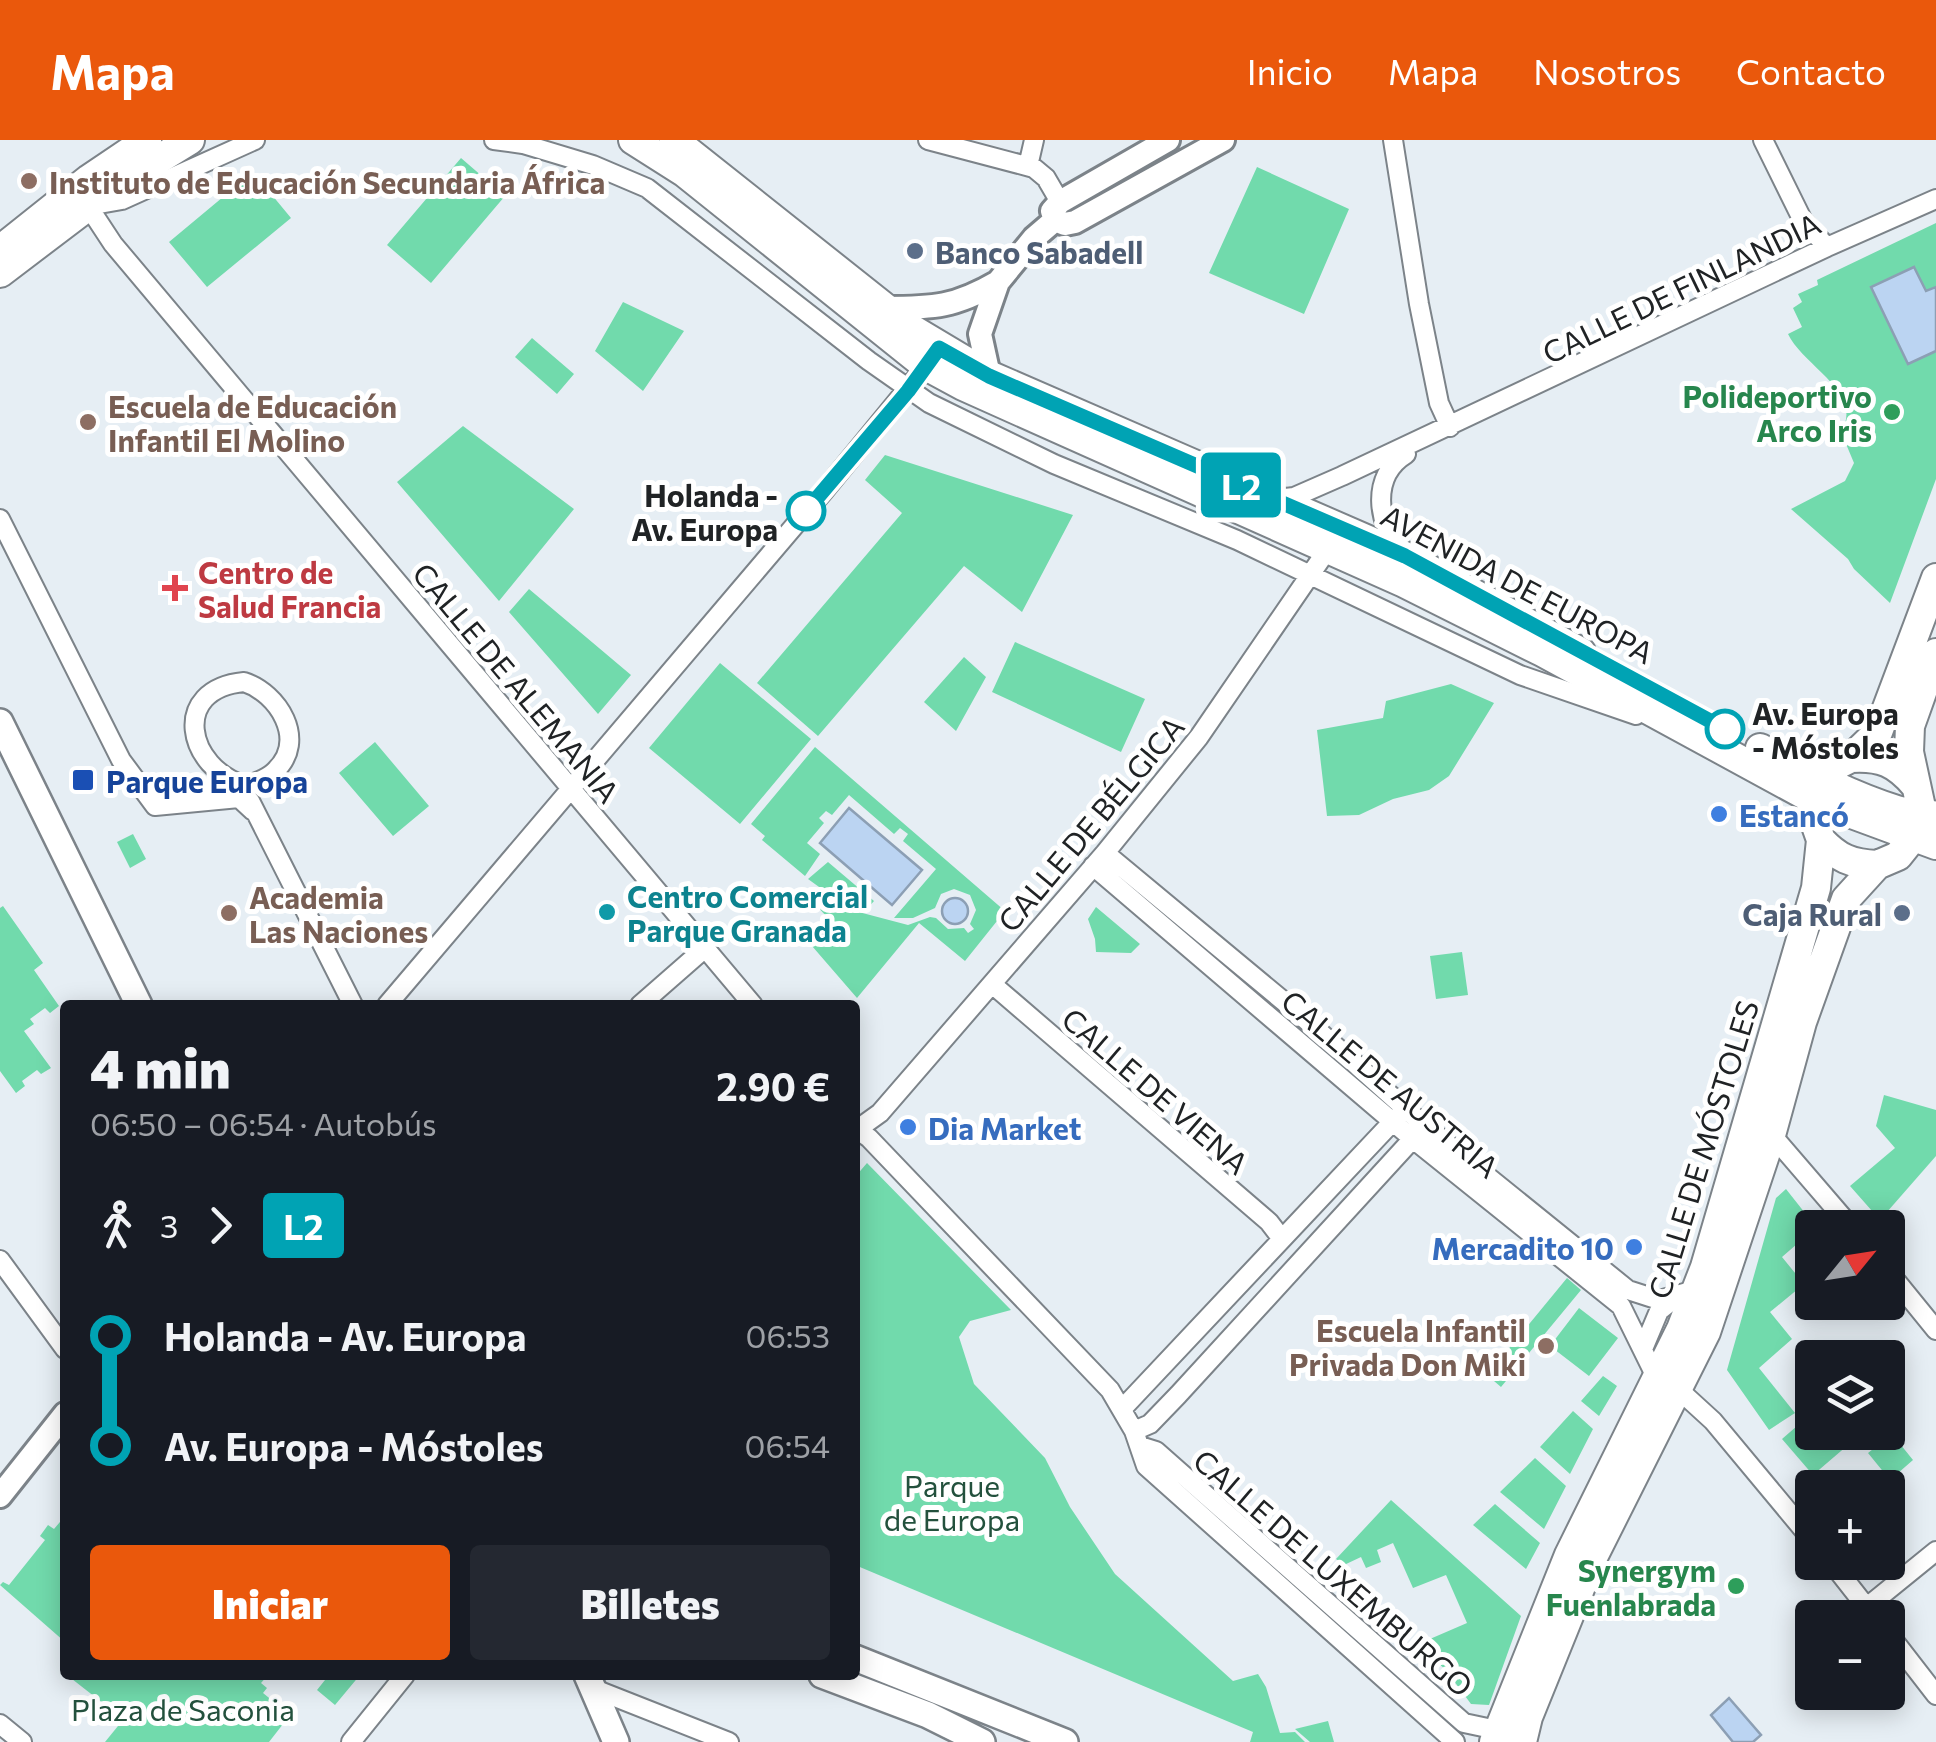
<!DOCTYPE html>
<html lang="es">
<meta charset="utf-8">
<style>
body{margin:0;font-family:Commissioner,sans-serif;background:#242831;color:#f1f3f6;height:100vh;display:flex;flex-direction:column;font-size:38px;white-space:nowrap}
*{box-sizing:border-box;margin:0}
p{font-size:32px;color:#9ea1a6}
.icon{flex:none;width:55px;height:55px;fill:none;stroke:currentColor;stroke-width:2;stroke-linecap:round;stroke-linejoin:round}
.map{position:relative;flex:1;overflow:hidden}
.drawer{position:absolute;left:60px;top:860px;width:800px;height:680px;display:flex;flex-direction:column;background:#171b24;border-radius:10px;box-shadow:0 5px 25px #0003}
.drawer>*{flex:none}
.badge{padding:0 20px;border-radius:8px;font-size:35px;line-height:65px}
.needle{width:65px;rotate:60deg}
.buttons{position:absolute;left:1795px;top:1070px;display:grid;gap:20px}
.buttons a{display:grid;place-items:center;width:110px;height:110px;border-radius:10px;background:#171b24;box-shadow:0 5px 25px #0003;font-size:50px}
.map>.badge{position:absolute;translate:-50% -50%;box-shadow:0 0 0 5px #fff}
.legs{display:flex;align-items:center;gap:15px;height:110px;padding:0 30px;font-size:32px}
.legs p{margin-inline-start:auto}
.overview{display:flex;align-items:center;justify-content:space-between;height:170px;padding:0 30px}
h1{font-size:55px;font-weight:800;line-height:75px}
.primary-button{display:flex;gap:20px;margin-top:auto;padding:20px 30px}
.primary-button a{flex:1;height:115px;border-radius:10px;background:#ea580c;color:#fff;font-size:40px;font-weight:800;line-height:115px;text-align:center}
.primary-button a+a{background:#242831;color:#f1f3f6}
ul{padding:0 30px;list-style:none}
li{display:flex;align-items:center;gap:35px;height:110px;font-size:38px}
li i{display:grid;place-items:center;width:15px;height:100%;margin:0 12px;background:currentColor}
li i::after{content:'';width:25px;height:25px;margin:-12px;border:8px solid;border-radius:50%;background:#171b24}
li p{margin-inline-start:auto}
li:first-child i{background:linear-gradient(#0000 50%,currentColor 0)}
li:last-child i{background:linear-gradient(currentColor 50%,#0000 0)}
header{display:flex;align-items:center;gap:60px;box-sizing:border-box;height:140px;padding:0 50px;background:#ea580c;color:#fff}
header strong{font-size:48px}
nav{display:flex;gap:55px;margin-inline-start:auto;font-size:35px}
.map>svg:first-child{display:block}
.green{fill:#71daac}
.water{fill:#bbd4f2;stroke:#8c9fb4;stroke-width:2.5}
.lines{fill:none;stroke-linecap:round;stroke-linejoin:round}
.minor-casing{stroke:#7c8389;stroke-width:22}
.tertiary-casing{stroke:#7c8389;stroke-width:28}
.secondary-casing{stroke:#7c8389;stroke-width:30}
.primary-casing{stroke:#7c8389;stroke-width:32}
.minor{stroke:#fff;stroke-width:18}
.tertiary{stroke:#fff;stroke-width:22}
.secondary{stroke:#fff;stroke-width:25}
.primary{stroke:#fff;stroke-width:28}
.line-1-casing{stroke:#fff;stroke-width:22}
.line-1{stroke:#00a3b4;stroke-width:15}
.education-dot{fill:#8d6e63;stroke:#fff;stroke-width:4}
.service-dot{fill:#5c6f8a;stroke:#fff;stroke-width:4}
.leisure-dot{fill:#2e9e5b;stroke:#fff;stroke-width:4}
.stop-1-dot{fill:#fff;stroke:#00a3b4;stroke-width:5}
.health-dot{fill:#e0444e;stroke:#fff;stroke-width:4}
.transit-dot{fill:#1a4fb4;stroke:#fff;stroke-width:4}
.shop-dot{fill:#3f7fe0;stroke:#fff;stroke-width:4}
.culture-dot{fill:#0f9aa8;stroke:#fff;stroke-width:4}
.labels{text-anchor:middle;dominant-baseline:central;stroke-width:10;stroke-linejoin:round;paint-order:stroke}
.education-label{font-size:30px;font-weight:bold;fill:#785e54;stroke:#fff;text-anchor:start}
.service-label{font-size:30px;font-weight:bold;fill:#4e5e75;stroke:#fff;text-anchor:start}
.street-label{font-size:30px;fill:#202325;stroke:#fff}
.leisure-label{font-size:30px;font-weight:bold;fill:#27864d;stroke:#fff;text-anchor:end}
.stop-label{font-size:30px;font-weight:bold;fill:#202325;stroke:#fff;text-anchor:end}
.health-label{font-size:30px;font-weight:bold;fill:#be3a42;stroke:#fff;text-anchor:start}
.transit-label{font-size:30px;font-weight:bold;fill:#164399;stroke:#fff;text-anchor:start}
.shop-label{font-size:30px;font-weight:bold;fill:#366cbe;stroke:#fff;text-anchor:start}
.culture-label{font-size:30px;font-weight:bold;fill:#0d838f;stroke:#fff;text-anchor:start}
.park-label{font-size:30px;fill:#23513d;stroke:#fff}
</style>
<header>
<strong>Mapa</strong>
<nav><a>Inicio</a><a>Mapa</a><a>Nosotros</a><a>Contacto</a></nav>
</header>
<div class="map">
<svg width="1936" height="1602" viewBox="0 0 1936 1602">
<rect width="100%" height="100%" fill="#e6eef4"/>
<path class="green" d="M461,18L505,56L431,143L387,105Z
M1257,27L1349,69L1304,174L1209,133Z
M253,32L291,78L207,147L169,102Z
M1936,83V339L1890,463L1854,429L1848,419L1791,369L1845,341L1854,323L1841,292C1865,253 1803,226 1788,194L1802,187L1793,168L1802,162L1798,154L1818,145L1817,140Z
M623,162L684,191L643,251L595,211Z
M532,198L574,234L557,254L515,217Z
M463,286L574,369L499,461L397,342Z
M885,315L1073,375L1022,472L964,426L818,596L757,543L902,373L865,340Z
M529,449L631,535L598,574L509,472Z
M1015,502L1145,559L1121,612L992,552Z
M964,517L986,537L956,591L924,562Z
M720,523L811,599L740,684L649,608Z
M1451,544L1494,563L1449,636L1429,650L1393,659L1359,675L1327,676L1317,590L1383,578L1386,561Z
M375,602L429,666L393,696L339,633Z
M815,607L1005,771L965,821L919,783L857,858L812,806L834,785L817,766L851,770L908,785L930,777L936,778L948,789L964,788L968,793L974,789L970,784L976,770L970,755L954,749L941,754L935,768L913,778H894L936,729L903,701L908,694L900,688L894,694L849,655L832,675L826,671L819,678L824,683L807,703L820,714L805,736L762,700L765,696L751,684Z
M133,694L146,719L130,728L117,702Z
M828,722L874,761L866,770L830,762L823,757L826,752L808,739Z
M3,766L43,823L34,830L59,866L50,873L45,868L30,879L34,884L24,891L51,928L41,934L37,930L22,941L25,946L16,953L0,931V768Z
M1096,767L1140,804L1131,813L1096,812L1095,799L1088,779Z
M1462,812L1468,855L1436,859L1430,816Z
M1884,955L1936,970V1016L1880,1080L1850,1046L1895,1008L1876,986Z
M867,1023L1011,1170L970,1181L959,1197L974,1244L1045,1318L1070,1367L1115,1434L1233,1541L1258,1534L1266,1547L1280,1593L1295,1592L1305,1602H1250L1253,1592L855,1425V1037Z
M1786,1049L1816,1087L1812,1088V1091L1782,1117L1804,1144L1770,1172L1792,1199L1759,1228L1795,1273L1769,1290L1727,1230L1776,1058Z
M1567,1138L1581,1150L1501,1247L1487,1235Z
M1579,1168L1618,1198L1589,1236L1550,1206Z
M1603,1236L1617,1246L1599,1276L1581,1261Z
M1573,1271L1593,1289L1570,1334L1540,1307Z
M1812,1273V1292L1862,1293L1813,1335L1782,1299Z
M1892,1294L1913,1320L1890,1340L1868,1313Z
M1535,1318L1566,1346L1544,1389L1500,1352Z
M1391,1360L1521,1476L1489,1565L1471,1564L1445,1529L1416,1505L1467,1483L1446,1435L1413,1448L1393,1403L1377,1410L1381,1422L1366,1428L1361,1417L1344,1425L1336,1419Z
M1495,1364L1540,1403L1526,1429L1473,1385Z
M65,1376V1502L0,1445L3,1442L9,1445L45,1400L40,1396L48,1385L54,1389Z
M74,1535H268L261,1543L267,1548L263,1553L284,1570L288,1565L294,1570L269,1602H105L118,1586L113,1581L118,1575L72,1539Z
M329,1535H360L335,1565L317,1550Z
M1328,1581L1334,1602H1310L1295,1589Z"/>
<path class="water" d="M1914,127L1926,151L1936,147V211L1908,224L1871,147Z
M849,668L922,730L892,765L820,703Z
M942 771a13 13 0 1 1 26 0a13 13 0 1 1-26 0Z
M1729,1558L1761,1595L1753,1602H1733L1711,1575Z"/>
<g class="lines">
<defs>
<path id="minor" d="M255,0L122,60L88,66L113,104L753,865
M494,0L523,4L593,25L647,48L869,221L929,263L1054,324L1237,400L1520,535L1636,575
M928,0L1034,28L1046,38L1060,62
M1393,0L1419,164L1439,263L1450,287
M1763,0L1803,81L1827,107
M1028,26L1034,0
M1277,359L1294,357L1342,336L1827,107L1936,59
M0,379L121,620L155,666L239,658L253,671
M1402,412C1377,385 1370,336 1406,314
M244,542C278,553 308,600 275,631C267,639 257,642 246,646C186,628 170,549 244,542Z
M250,661L353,865
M1105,713L1305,879L1425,986L1628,1150L1659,1160L1695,1150
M1093,726L1413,999L1621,1166L1656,1237L1678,1249L1713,1281L1812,1400
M992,844L1269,1082L1282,1099
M387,865L824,351L930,221
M640,865L704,809
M855,988L869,998L1110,1250L1134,1291L1146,1326L1455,1602
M855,991L880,973L1105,713L1199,597L1332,403
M1771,994L1852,1088
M0,1120L65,1209
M1888,1131L1936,1190
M1643,1209L1659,1171L1674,1159
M1123,1268L1398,976
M1134,1291L1150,1284L1178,1255L1419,992
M1140,1306L1156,1311L1464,1583L1497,1590
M1831,1422L1875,1478
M1867,1467L1936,1411
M1888,1493L1936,1555
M592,1548L729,1602
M0,1584L22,1602
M351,1602L405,1535"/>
<path id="tertiary" d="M1055,80L1065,84L1075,82L1223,0
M885,168C934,168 955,167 998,142
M989,235L980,194L998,142L1034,98L1055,80L1052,71L1060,62L1168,0
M0,1356L65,1274"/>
<path id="secondary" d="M0,582L139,865
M855,1518L1065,1602
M587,1535L616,1602
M822,1535L928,1575L982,1602"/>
<path id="primary" d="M633,0L685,33L926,226L963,246L1404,443L1542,512L1814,660L1936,705
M674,0L912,189L989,235L1405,416L1581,512
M5,106L89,39L147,0
M0,133L112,48L190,0
M1760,608C1804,631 1849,655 1897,670C1910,674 1923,672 1936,676
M1851,618C1881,616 1896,623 1915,645
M1821,700C1838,718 1851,724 1877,725
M1494,1602L1569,1415L1681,1189L1705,1127L1816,748L1821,700L1814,680V660L1822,640L1835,626L1851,618L1878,592L1936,438
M1522,1602L1528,1577L1592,1419L1706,1192L1768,1006L1802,882L1846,759L1877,725L1898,716L1918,691L1922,672L1909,612L1910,586L1936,513"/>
</defs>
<use href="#minor" class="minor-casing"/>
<use href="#tertiary" class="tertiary-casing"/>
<use href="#secondary" class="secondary-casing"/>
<use href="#primary" class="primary-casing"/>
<use href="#minor" class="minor"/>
<use href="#tertiary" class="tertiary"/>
<use href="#secondary" class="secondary"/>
<use href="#primary" class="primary"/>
</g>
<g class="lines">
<defs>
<path id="line-1" d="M806,371L908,251L939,208L989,236L1405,416L1725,589"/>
</defs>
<use href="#line-1" class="line-1-casing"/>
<use href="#line-1" class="line-1"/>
</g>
<g class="education-dot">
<circle cx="29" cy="41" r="10"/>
<circle cx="88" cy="282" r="10"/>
<circle cx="229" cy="773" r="10"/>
<circle cx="1546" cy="1206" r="10"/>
</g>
<g class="service-dot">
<circle cx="915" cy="111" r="10"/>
<circle cx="1902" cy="773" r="10"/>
</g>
<g class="leisure-dot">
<circle cx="1892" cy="272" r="10"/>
<circle cx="1736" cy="1446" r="10"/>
</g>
<g class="stop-1-dot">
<circle cx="806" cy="371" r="18"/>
<circle cx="1725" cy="589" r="18"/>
</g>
<path class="health-dot" d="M170 433h10v10h10v10h-10v10h-10v-10h-10v-10h10z"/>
<rect class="transit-dot" x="71" y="628" width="24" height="24" rx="5"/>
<g class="shop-dot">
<circle cx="1719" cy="674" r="10"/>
<circle cx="908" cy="987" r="10"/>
<circle cx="1634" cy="1107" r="10"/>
</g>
<circle class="culture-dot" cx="607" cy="772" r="10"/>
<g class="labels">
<g class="education-label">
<text x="49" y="41">Instituto de Educación Secundaria África</text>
<text x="108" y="265">Escuela de Educación<tspan x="108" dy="34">Infantil El Molino</tspan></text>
<text x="249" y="756">Academia<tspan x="249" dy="34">Las Naciones</tspan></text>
<text x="1526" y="1189" text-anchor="end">Escuela Infantil<tspan x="1526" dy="34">Privada Don Miki</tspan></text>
</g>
<g class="service-label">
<text x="935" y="111">Banco Sabadell</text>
<text x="1882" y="773" text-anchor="end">Caja Rural</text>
</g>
<g class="street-label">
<text transform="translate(1681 147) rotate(-26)">CALLE DE FINLANDIA</text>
<text transform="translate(1518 443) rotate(28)">AVENIDA DE EUROPA</text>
<text transform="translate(517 542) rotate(50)">CALLE DE ALEMANIA</text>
<text transform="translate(1090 683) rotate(-50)">CALLE DE BÉLGICA</text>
<text transform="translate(1391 943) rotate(40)">CALLE DE AUSTRIA</text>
<text transform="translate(1156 950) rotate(41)">CALLE DE VIENA</text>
<text transform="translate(1702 1009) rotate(-73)">CALLE DE MÓSTOLES</text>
<text transform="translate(1334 1432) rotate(41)">CALLE DE LUXEMBURGO</text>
</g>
<g class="leisure-label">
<text x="1872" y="255">Polideportivo<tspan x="1872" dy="34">Arco Iris</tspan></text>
<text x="1716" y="1429">Synergym<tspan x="1716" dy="34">Fuenlabrada</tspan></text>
</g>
<g class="stop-label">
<text x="778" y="354">Holanda -<tspan x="778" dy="34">Av. Europa</tspan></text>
<text x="1752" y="572" text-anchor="start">Av. Europa<tspan x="1752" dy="34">- Móstoles</tspan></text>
</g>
<g class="health-label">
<text x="198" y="431">Centro de<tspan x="198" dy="34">Salud Francia</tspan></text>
</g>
<g class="transit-label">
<text x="106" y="640">Parque Europa</text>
</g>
<g class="shop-label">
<text x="1739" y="674">Estancó</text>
<text x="928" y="987">Dia Market</text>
<text x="1614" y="1107" text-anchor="end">Mercadito 10</text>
</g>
<g class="culture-label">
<text x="627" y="755">Centro Comercial<tspan x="627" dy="34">Parque Granada</tspan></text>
</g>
<g class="park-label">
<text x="952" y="1344">Parque<tspan x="952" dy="34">de Europa</tspan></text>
<text x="183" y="1568">Plaza de Saconia</text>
</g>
</g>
</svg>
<div class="buttons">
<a><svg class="needle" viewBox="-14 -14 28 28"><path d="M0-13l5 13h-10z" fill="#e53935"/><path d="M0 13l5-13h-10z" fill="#9ea1a6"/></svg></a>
<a><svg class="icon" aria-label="layers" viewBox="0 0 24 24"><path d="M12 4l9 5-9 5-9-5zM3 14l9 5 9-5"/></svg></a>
<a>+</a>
<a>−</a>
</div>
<b class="badge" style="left:1241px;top:345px;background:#00a3b4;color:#fff">L2</b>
<section class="drawer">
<div class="overview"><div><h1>4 min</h1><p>06:50 – 06:54 · Autobús</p></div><b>2.90 €</b></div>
<div class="legs"><svg class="icon" aria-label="walk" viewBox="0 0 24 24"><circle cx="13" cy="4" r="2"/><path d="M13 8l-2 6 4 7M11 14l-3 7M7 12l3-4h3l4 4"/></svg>3<svg class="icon" aria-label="forward" viewBox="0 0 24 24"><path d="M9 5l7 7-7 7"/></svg><b class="badge" style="background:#00a3b4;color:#fff">L2</b></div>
<ul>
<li><i style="color:#00a3b4"></i><b>Holanda - Av. Europa</b><p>06:53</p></li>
<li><i style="color:#00a3b4"></i><b>Av. Europa - Móstoles</b><p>06:54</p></li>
</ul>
<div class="primary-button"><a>Iniciar</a><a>Billetes</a></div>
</section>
</div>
